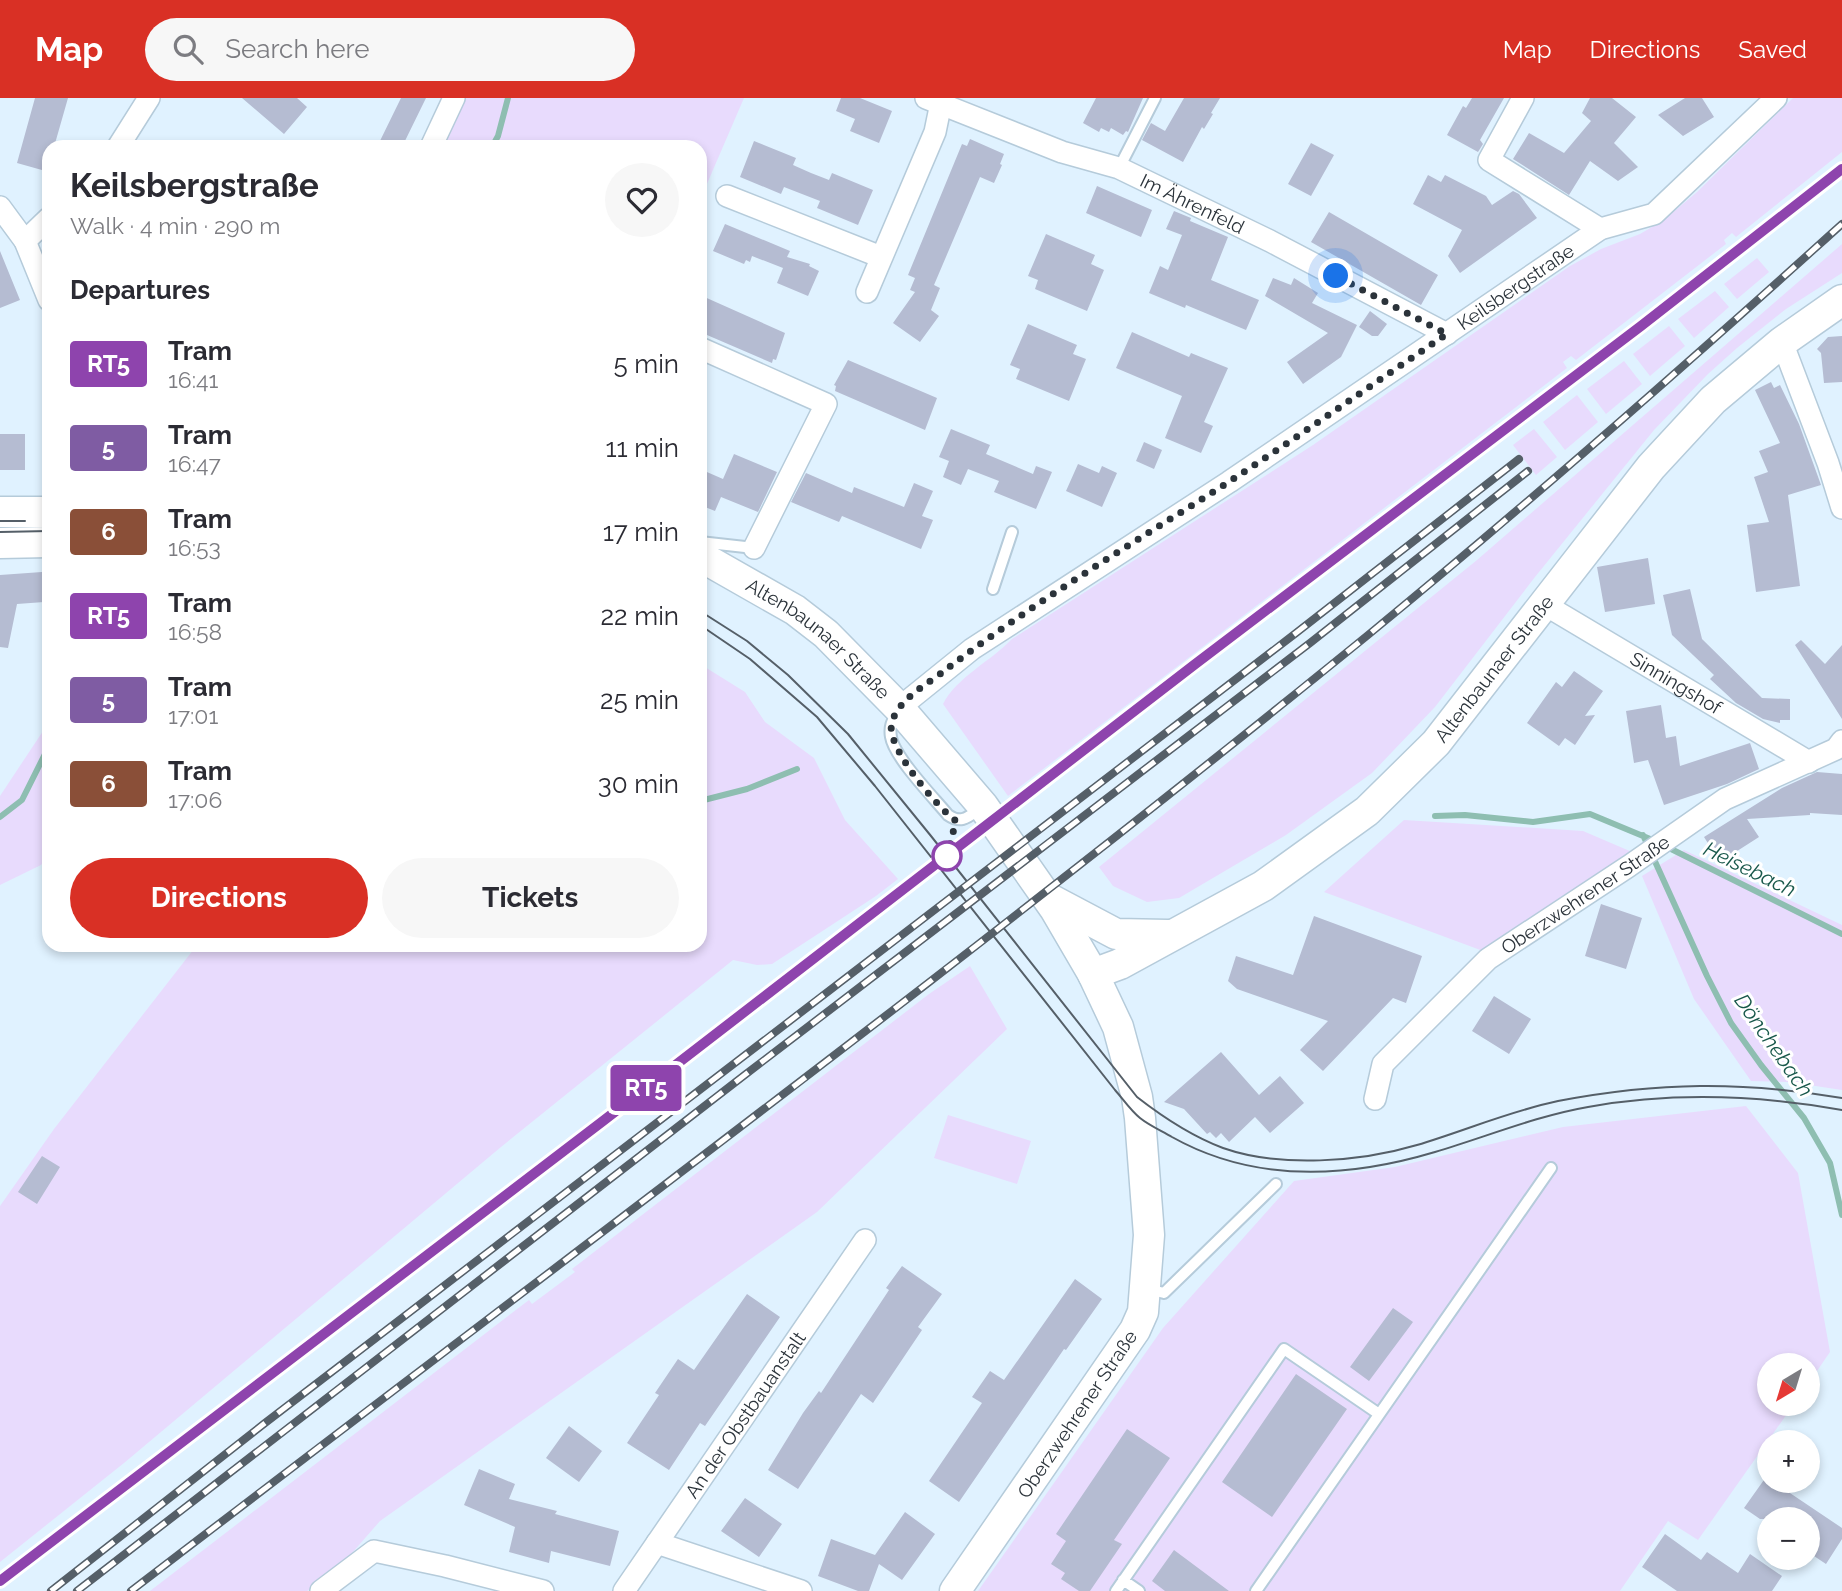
<!DOCTYPE html>
<meta charset="utf-8">
<style>
body{margin:0;font-family:Raleway,sans-serif;background:#f7f7f7;color:#2b2b33;height:100vh;display:flex;flex-direction:column;font-size:26px;white-space:nowrap}
*{box-sizing:border-box;margin:0}
p{font-size:23px;color:#7c7c81}
.icon{flex:none;width:38px;height:38px;fill:none;stroke:currentColor;stroke-width:2;stroke-linecap:round;stroke-linejoin:round}
.map{position:relative;flex:1;overflow:hidden}
.panel{position:absolute;left:42px;top:42px;width:665px;height:812px;display:flex;flex-direction:column;background:#fff;border-radius:21px;box-shadow:0 4px 10px #0003}
.panel>*{flex:none}
.badge{padding:0 14px;border-radius:5px;font-size:24px;line-height:46px}
.needle{width:46px;rotate:218deg}
.fabs{position:absolute;left:1757px;top:1255px;display:grid;gap:14px}
.fabs a{display:grid;place-items:center;width:63px;height:63px;border-radius:50%;background:#fff;box-shadow:0 4px 10px #0003;font-size:35px}
.you{position:absolute;width:35px;height:35px;margin:-18px;border:5px solid #fff;border-radius:50%;background:#1a73e8;box-shadow:0 0 0 10px #1a73e833}
.map>.badge{position:absolute;translate:-50% -50%;box-shadow:0 0 0 4px #fff}
h2{padding:0 28px;font-size:26px;line-height:63px}
.round{display:grid;place-items:center;flex:none;width:74px;height:74px;border-radius:37px;background:#f7f7f7}
.overview{display:flex;align-items:center;justify-content:space-between;height:119px;padding:0 28px}
h1{font-size:33px;font-weight:700;line-height:52px}
.button{display:flex;gap:14px;margin-top:auto;padding:14px 28px}
.button a{flex:1;height:80px;border-radius:42px;background:#d93025;color:#fff;font-size:28px;font-weight:700;line-height:80px;text-align:center}
.button a+a{background:#f7f7f7;color:#2b2b33}
ul{padding:0;list-style:none}
li{display:flex;align-items:center;gap:21px;height:84px;padding:0 28px}
li div{flex:1}
li b{display:block;font-size:26px}
li em{font-style:normal}
li .badge{min-width:77px;font-weight:700;text-align:center}
header{display:flex;align-items:center;gap:42px;box-sizing:border-box;height:98px;padding:0 35px;background:#d93025;color:#fff}
header strong{font-size:33px}
nav{display:flex;gap:38px;margin-inline-start:auto;font-size:24px}
.search{width:490px;height:63px;background:#f7f7f7;display:flex;align-items:center;gap:18px;box-sizing:border-box;padding:0 24px;border-radius:38px;color:#7c7c81;font-size:26px}
.map>svg:first-child{display:block}
.green{fill:#e8dbfd}
.lines{fill:none;stroke-linecap:round;stroke-linejoin:round}
.stream{stroke:#8ebeb1;stroke-width:6}
.building{fill:#b5bcd2}
.service-casing{stroke:#b5cbda;stroke-width:14}
.minor-casing{stroke:#b5cbda;stroke-width:24}
.secondary-casing{stroke:#b5cbda;stroke-width:33}
.service{stroke:#fff;stroke-width:10}
.minor{stroke:#fff;stroke-width:21}
.secondary{stroke:#fff;stroke-width:30}
.tram{stroke:#555f68;stroke-width:2}
.rail-casing{stroke:#555f68;stroke-width:8}
.rail{stroke:#fff;stroke-width:5;stroke-dasharray:16;stroke-linecap:butt}
.line-casing{stroke:#fff;stroke-width:16}
.line{stroke:#8e44ad;stroke-width:10}
.walk{stroke:#2b333a;stroke-width:7;stroke-dasharray:0 12.6}
.stop-dot{fill:#fff;stroke:#8e44ad;stroke-width:3.5}
.labels{text-anchor:middle;dominant-baseline:central;stroke-width:6;stroke-linejoin:round;paint-order:stroke}
.street-label{font-size:19px;fill:#2b333a;stroke:#fff}
.water-label{font-size:21px;font-style:italic;fill:#18584b;stroke:#fff}
</style>
<header>
<strong>Map</strong>
<div class="search"><svg class="icon" aria-label="search" viewBox="0 0 24 24"><circle cx="10" cy="10" r="6"/><path d="M15 15l6 6"/></svg>Search here</div>
<nav><a>Map</a><a>Directions</a><a>Saved</a></nav>
</header>
<div class="map">
<svg width="1842" height="1493" viewBox="0 0 1842 1493">
<rect width="100%" height="100%" fill="#e0f2ff"/>
<path class="green" d="M465,0H744L700,102V49H442Z
M1793,0H1842V54L1736,139L1732,135L1724,142L1726,146L1576,262L1571,258L1563,264L1567,270L1008,698L943,606C957,579 991,563 1012,541L1313,347L1570,168L1601,151L1640,136L1664,122L1697,94Z
M1842,146V175L1786,211L1737,250L1708,276L1654,332L1535,479L1435,609L1372,675L1286,737L1179,800L1147,804L1113,788L1099,769L1477,462Z
M1757,160L1769,174L1737,201L1724,186Z
M1715,193L1729,209L1694,240L1678,221Z
M1669,228L1685,248L1650,278L1633,256Z
M1624,263L1642,286L1606,316L1587,291Z
M1577,297L1598,324L1565,352L1543,324Z
M1534,331L1557,359L1536,377L1513,347Z
M700,566L745,594L765,624L814,660L845,722L898,781L876,798L772,866L757,867L733,862L501,1049L124,1365L0,1464V1108L54,1031L197,847H700Z
M49,624V757L41,767L0,787V698Z
M1404,722L1583,733L1632,754L1483,853L1324,794Z
M1684,752L1842,827V992L1789,984L1751,983L1694,901L1642,778Z
M970,868L1007,931L817,1114L380,1423L338,1471L307,1493H150L529,1202L532,1206L575,1174L572,1171L929,896Z
M1746,1008L1798,1075L1830,1254L1808,1286V1267H1769V1306H1794L1698,1442L1668,1423L1620,1493H978L1163,1230L1294,1083L1395,1069L1563,1029Z
M948,1017L1031,1043L1017,1086L934,1060Z"/>
<g class="lines">
<path class="stream" d="M492,49L498,38L508,0
M700,703L747,691L797,671
M1435,718L1465,717L1533,724L1590,716L1655,743
M0,719L22,702L49,648
M1643,737L1707,878L1731,925L1761,967L1804,1020L1830,1065L1842,1117
M1665,748L1842,836"/>
</g>
<path class="building" d="M35,0H68L54,49H49V74L17,65Z
M242,0H297L307,9L284,36Z
M401,0H426L402,49H377Z
M841,0H860L892,13L879,45L850,33L855,21L836,13Z
M1096,0H1143L1128,34L1126,33L1123,37L1111,30L1109,34L1101,30L1099,34L1083,25Z
M1184,0H1220L1211,15L1213,16L1204,31L1202,29L1183,64L1142,42L1151,25L1165,33Z
M1472,0H1504L1480,42L1483,46L1478,54L1447,37L1463,8L1466,10Z
M1590,0H1612L1636,19L1614,45L1638,69L1618,83L1590,63L1569,97L1513,61L1529,35L1564,55L1591,23L1582,15Z
M1685,0H1702L1714,19L1683,38L1658,17Z
M970,41L1004,56L1000,66L1002,67L994,85L980,79L934,187L940,190L931,212L939,218L920,244L893,225L915,194L910,192L915,180L908,177L962,46L967,48Z
M754,43L796,60L793,67L811,75L829,82L832,75L873,92L858,127L817,110L820,103L784,89L781,96L740,79Z
M1311,45L1334,57L1311,98L1288,86Z
M1428,77L1441,84L1445,77L1486,98L1492,107L1513,93L1519,96L1537,120L1460,175L1448,158L1462,132L1413,106Z
M1097,88L1152,112L1141,139L1086,115Z
M1174,113L1191,120L1190,123L1228,139L1211,182L1259,202L1246,232L1186,207L1185,210L1149,195L1160,168L1168,172L1182,137L1166,131Z
M1329,114L1438,177L1421,207L1311,144Z
M725,126L790,153L787,159L810,166L809,168L819,173L808,198L777,185L783,170L752,158L750,164L746,162L744,166L713,153Z
M1046,136L1095,157L1091,166L1104,172L1087,213L1035,191L1038,182L1028,178Z
M0,153L20,202L0,210Z
M1273,180L1291,187L1294,180L1318,195L1312,205L1357,227L1341,259L1303,286L1287,264L1328,235L1265,198Z
M700,197L785,235L776,262L773,261L772,265L700,234Z
M1370,213L1387,226L1378,238H1372L1359,229Z
M1028,226L1077,247L1073,256L1086,261L1069,303L1016,281L1020,271L1010,267Z
M1132,234L1189,259L1191,255L1228,270L1204,324L1213,328L1201,355L1165,340L1182,298L1116,270Z
M1842,238V284L1824,285L1821,255L1817,251L1828,239Z
M848,262L937,300L925,332L835,293L836,288L834,287Z
M1771,284L1774,290L1780,287L1799,326L1821,387L1788,397L1800,488L1756,494L1747,427L1769,424L1754,379L1768,374L1759,353L1780,345L1755,292Z
M951,331L990,347L986,356L1033,376L1036,368L1052,374L1036,411L994,394L999,383L968,371L961,387L943,379L949,363L939,359Z
M0,336H25V372H0Z
M1144,344L1162,352L1154,371L1136,363Z
M734,356L777,374L758,414L721,399L715,413L700,407V371L723,381Z
M1078,366L1099,375L1102,368L1117,375L1102,409L1066,393Z
M806,375L852,395L854,389L904,409L914,385L933,393L922,418L933,422L921,451L842,418L839,424L791,404Z
M1648,460L1655,506L1605,514L1597,469Z
M42,474L44,504L17,506L8,550L0,549V477Z
M1690,491L1702,541L1762,600L1790,601V622H1780V625L1763,621L1736,605L1710,581L1714,577L1672,537L1663,497Z
M1801,542L1825,566L1842,547V621L1795,547Z
M1574,573L1603,593L1585,618L1595,617L1575,647L1565,640L1559,648L1527,625L1556,584L1562,589Z
M1661,607L1666,640L1676,638L1680,668L1750,645L1759,671L1727,686L1664,707L1648,662L1634,665L1626,613Z
M1817,674L1842,676V717L1810,715V717L1747,721L1759,739L1720,764L1704,739L1782,690Z
M1601,806L1642,820L1626,871L1585,858Z
M1314,818L1422,858L1406,905L1393,900L1323,973L1300,952L1328,923L1237,891L1228,883L1236,858L1293,877Z
M1494,898L1531,921L1509,956L1472,933Z
M1221,954L1259,997L1280,978L1304,1005L1270,1035L1255,1019L1229,1044L1221,1035L1216,1040L1210,1034L1207,1036L1184,1011L1164,1004Z
M42,1058L60,1069L37,1106L18,1094Z
M902,1168L942,1196L918,1229L922,1232L873,1305L861,1296L798,1391L768,1372L803,1315L819,1293L821,1295L889,1192L886,1190Z
M1075,1181L1102,1201L1066,1252L1064,1251L959,1404L929,1383L982,1305L972,1299L990,1273L1004,1282Z
M747,1196L780,1219L705,1328L700,1325L669,1372L627,1345L659,1297L655,1295L678,1261L694,1272Z
M1393,1210L1413,1224L1369,1283L1350,1269Z
M1296,1276L1347,1311L1272,1419L1222,1384Z
M569,1328L602,1353L579,1384L546,1360Z
M1127,1331L1170,1360L1114,1442L1122,1446L1090,1493H1079L1061,1481L1065,1475L1051,1466L1066,1443L1056,1436Z
M479,1371L515,1386L509,1401L557,1413L555,1416L619,1433L610,1468L551,1453L549,1465L509,1454L515,1429L464,1407Z
M1766,1379L1842,1430V1441L1826,1466L1808,1454V1421H1760L1744,1410Z
M745,1400L782,1426L759,1459L721,1433Z
M905,1414L935,1436L902,1482L879,1466L869,1493H858L818,1478L831,1441L875,1457Z
M1665,1436L1701,1462L1707,1454L1738,1475L1750,1456L1782,1478L1772,1493H1677L1642,1469Z
M1174,1452L1229,1493H1165L1152,1483Z"/>
<g class="lines">
<defs>
<path id="service" d="M1119,70L1155,0
M700,444L754,450
M993,491L1012,434
M898,612C893,622 889,628 891,639C894,659 934,700 948,717C962,727 969,718 982,709
M1148,1191L1164,1195L1276,1086
M1123,1482L1139,1493
M1116,1493L1284,1251L1379,1316
M1256,1493L1551,1070"/>
<g id="minor">
<path id="s1" d="M926,0L1062,54L1119,70L1270,143L1447,236"/>
<path d="M1523,0L1489,62L1600,131"/>
<path d="M118,49L149,0"/>
<path d="M431,49L454,0"/>
<path d="M727,98L881,159"/>
<path d="M0,109L25,143L49,202"/>
<path d="M25,143L49,120"/>
<path d="M867,194L935,34L942,0"/>
<path d="M1782,244L1828,365L1842,410"/>
<path d="M700,250L826,306L754,450"/>
<path id="s2" d="M1542,505L1809,664"/>
<path id="s3" d="M899,610L972,551L1229,384L1600,131L1654,116L1776,0"/>
<path id="s4" d="M1375,1001L1383,966L1488,861L1629,768L1725,701L1836,651L1842,643"/>
<path d="M657,1445L801,1493"/>
<path d="M321,1493L374,1453L445,1468L543,1493"/>
<path id="s5" d="M624,1493L865,1142"/>
</g>
<g id="secondary">
<path d="M0,414H49"/>
<path d="M0,445L49,444"/>
<path id="s6" d="M700,458L795,512L826,536L899,610L983,708L1055,811L1093,876L1118,929L1137,999L1140,1020L1149,1137L1143,1214L1135,1232L955,1493"/>
<path d="M1048,800L1116,836L1168,837"/>
<path id="s7" d="M1093,876L1120,866L1263,788L1367,713L1436,645L1651,369L1713,302L1782,244L1842,202"/>
</g>
</defs>
<use href="#service" class="service-casing"/>
<use href="#minor" class="minor-casing"/>
<use href="#secondary" class="secondary-casing"/>
<use href="#service" class="service"/>
<use href="#minor" class="minor"/>
<use href="#secondary" class="secondary"/>
<path class="tram" d="M0,423H25
M0,434L49,433
M700,513L747,543L788,577L848,636L931,738L1137,999C1164,1020 1191,1038 1223,1050C1280,1070 1360,1064 1417,1047C1464,1033 1510,1013 1558,1003C1658,984 1742,983 1842,1000
M700,527L750,561L817,619L875,688L1115,992C1123,1001 1131,1013 1140,1020C1150,1028 1162,1033 1172,1039C1254,1085 1348,1080 1435,1054C1486,1039 1536,1018 1588,1009C1672,994 1758,997 1842,1012"/>
<defs>
<path id="rail" d="M0,1483L603,1023L1194,567L1622,243L1842,71
M51,1493L265,1325L1296,535L1519,361
M77,1493L746,976L1310,545L1528,373
M131,1493C544,1176 964,866 1368,537C1530,404 1687,266 1842,126"/>
</defs>
<use href="#rail" class="rail-casing"/>
<use href="#rail" class="rail"/>
</g>
<g class="lines">
<defs>
<path id="line" d="M0,1483L603,1023L1194,567L1641,228L1842,71"/>
</defs>
<use href="#line" class="line-casing"/>
<use href="#line" class="line"/>
<path class="walk" d="M947,758L956,723C937,709 884,647 892,624C899,601 926,587 944,573C1034,504 1132,446 1227,385C1301,337 1374,285 1447,236L1336,178"/>
</g>
<circle class="stop-dot" cx="947" cy="758" r="14"/>
<g class="labels">
<g class="street-label">
<text stroke="none"><textPath href="#s1" startOffset="287">Im Ährenfeld</textPath></text>
<text stroke="none"><textPath href="#s3" startOffset="747">Keilsbergstraße</textPath></text>
<text stroke="none"><textPath href="#s6" startOffset="145">Altenbaunaer Straße</textPath></text>
<text stroke="none"><textPath href="#s7" startOffset="511">Altenbaunaer Straße</textPath></text>
<text stroke="none"><textPath href="#s2" startOffset="156">Sinningshof</textPath></text>
<text stroke="none"><textPath href="#s4" startOffset="301">Oberzwehrener Straße</textPath></text>
<text transform="translate(1077 1316) rotate(-56)">Oberzwehrener Straße</text>
<text stroke="none"><textPath href="#s5" startOffset="214">An der Obstbauanstalt</textPath></text>
</g>
<g class="water-label">
<text transform="translate(1750 771) rotate(26)">Heisebach</text>
<text transform="translate(1774 947) rotate(55)">Dönchebach</text>
</g>
</g>
</svg>
<div class="fabs">
<a><svg class="needle" viewBox="-14 -14 28 28"><path d="M0-13l5 13h-10z" fill="#e53935"/><path d="M0 13l5-13h-10z" fill="#7c7c81"/></svg></a>
<a>+</a>
<a>−</a>
</div>
<div class="you" style="left:1336px;top:178px"></div>
<b class="badge" style="left:646px;top:990px;background:#8e44ad;color:#fff">RT5</b>
<section class="panel">
<div class="overview"><div><h1>Keilsbergstraße</h1><p>Walk · 4 min · 290 m</p></div><a class="round"><svg class="icon" aria-label="heart" viewBox="0 0 24 24"><path d="M12 20l-8-8c-3-5 5-10 8-4 3-6 11-1 8 4z"/></svg></a></div>
<h2>Departures</h2>
<ul>
<li><span class="badge" style="background:#8e44ad;color:#fff">RT5</span><div><b>Tram</b><p>16:41</p></div><em>5 min</em></li>
<li><span class="badge" style="background:#7f5ca3;color:#fff">5</span><div><b>Tram</b><p>16:47</p></div><em>11 min</em></li>
<li><span class="badge" style="background:#8a4f38;color:#fff">6</span><div><b>Tram</b><p>16:53</p></div><em>17 min</em></li>
<li><span class="badge" style="background:#8e44ad;color:#fff">RT5</span><div><b>Tram</b><p>16:58</p></div><em>22 min</em></li>
<li><span class="badge" style="background:#7f5ca3;color:#fff">5</span><div><b>Tram</b><p>17:01</p></div><em>25 min</em></li>
<li><span class="badge" style="background:#8a4f38;color:#fff">6</span><div><b>Tram</b><p>17:06</p></div><em>30 min</em></li>
</ul>
<div class="button"><a>Directions</a><a>Tickets</a></div>
</section>
</div>
